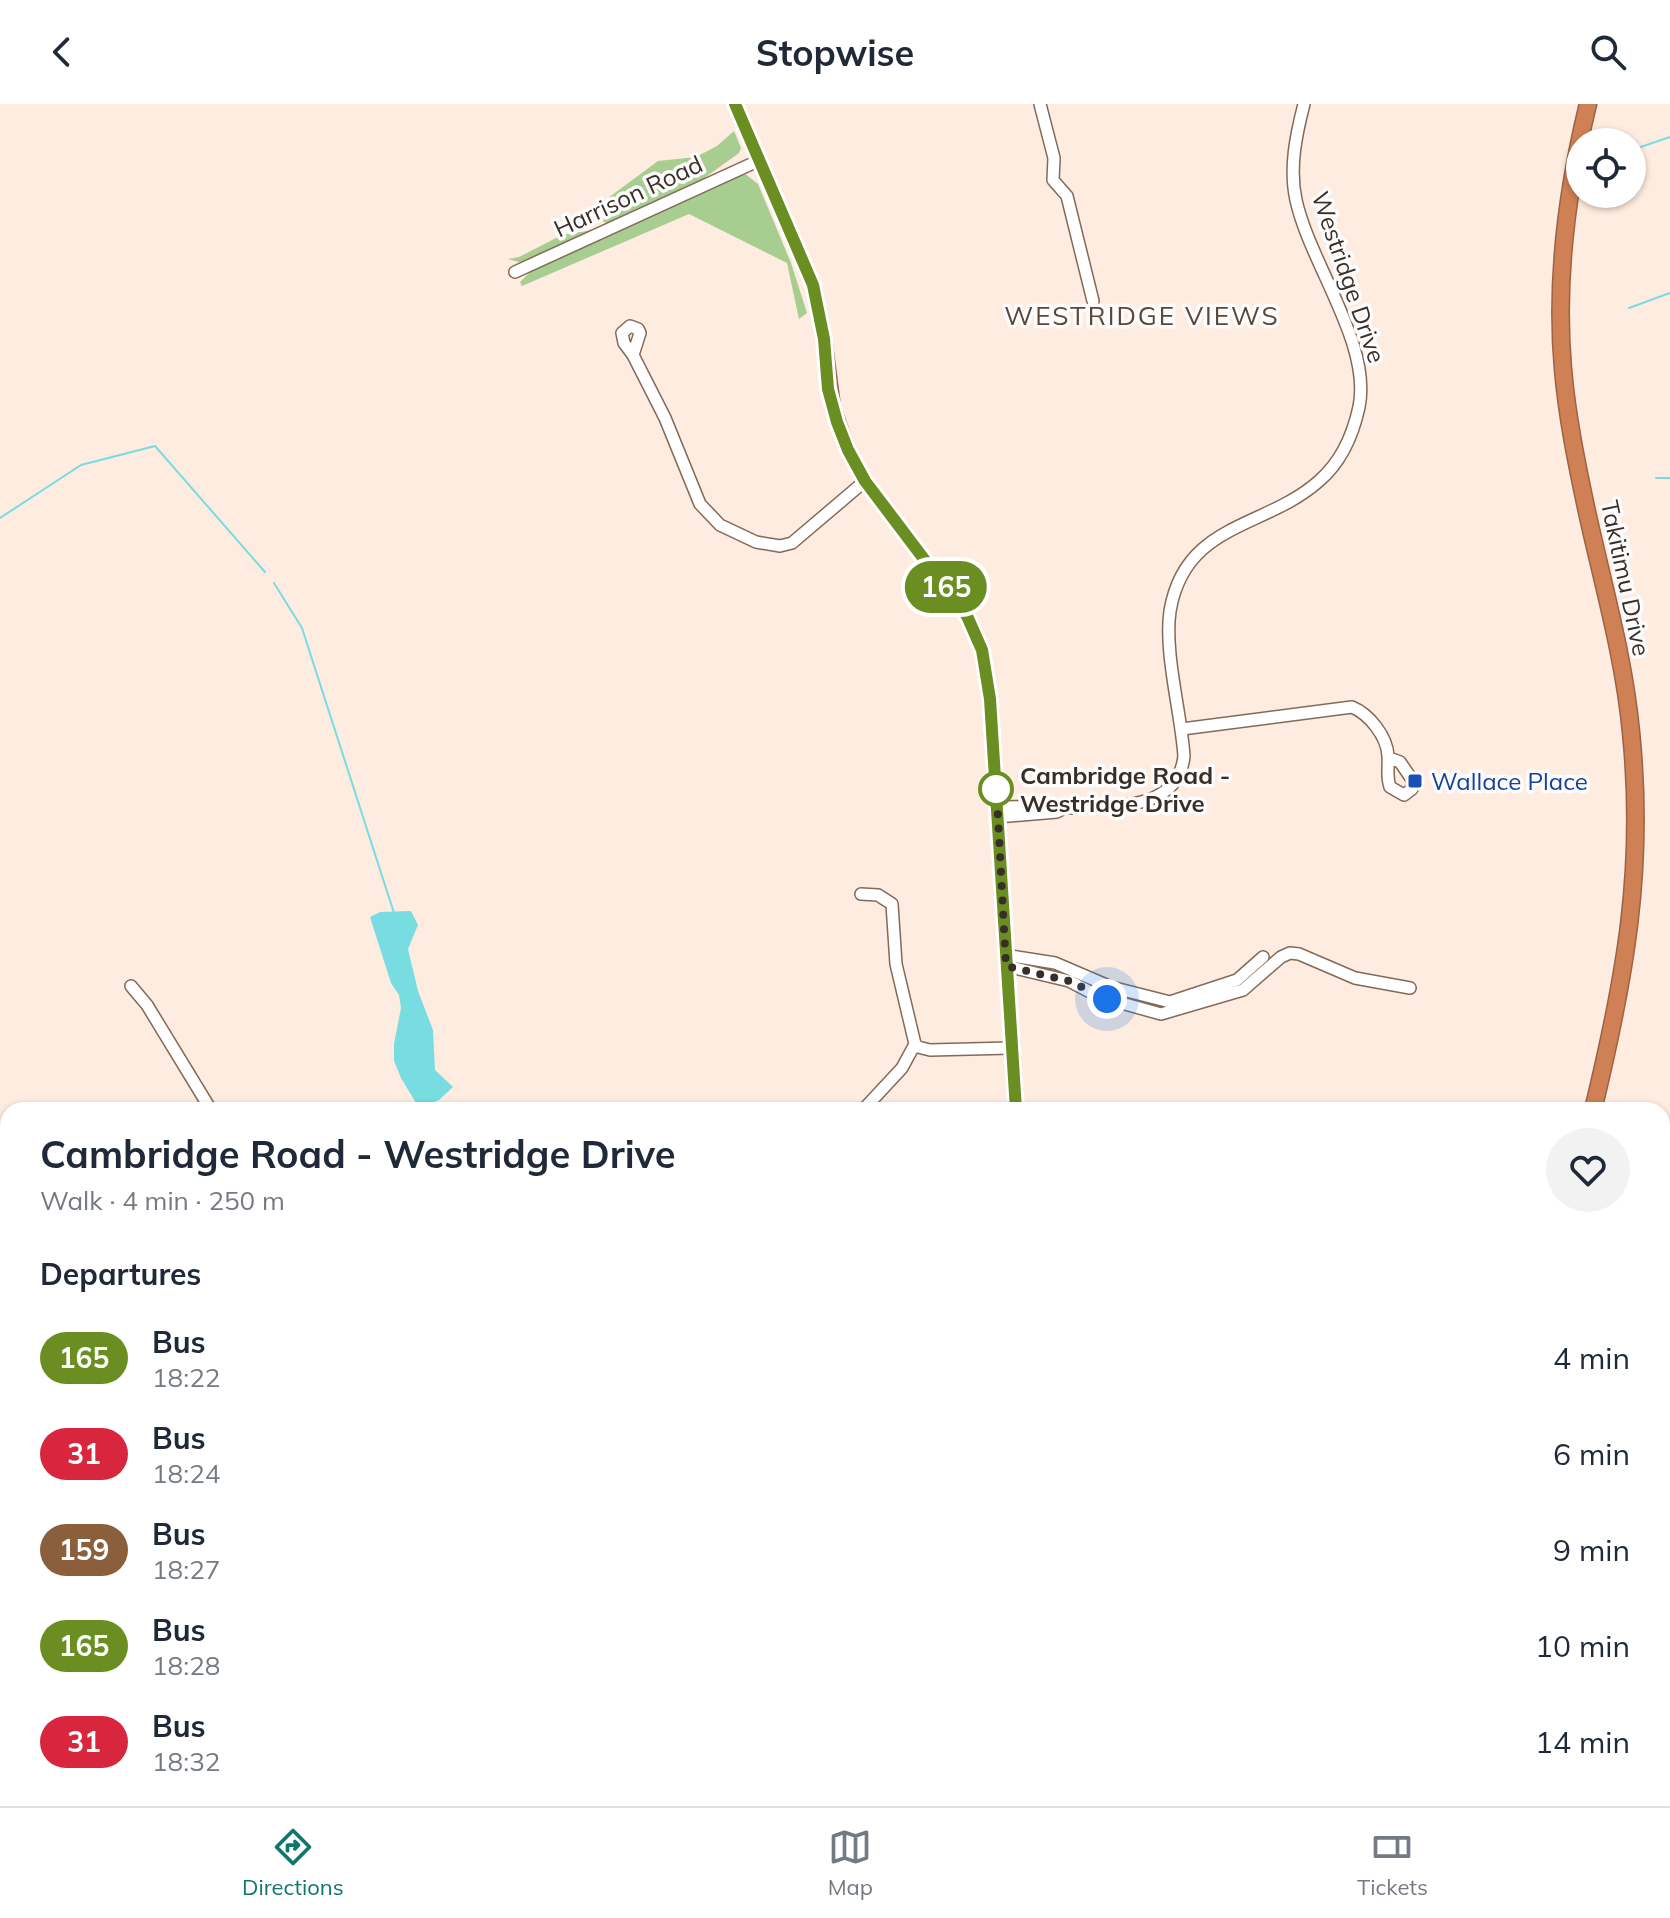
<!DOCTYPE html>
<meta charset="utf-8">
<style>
body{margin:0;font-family:Mulish,sans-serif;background:#f2f2f3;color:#1f2937;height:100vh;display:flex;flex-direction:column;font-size:30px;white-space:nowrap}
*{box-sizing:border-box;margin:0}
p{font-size:26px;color:#747a83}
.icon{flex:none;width:44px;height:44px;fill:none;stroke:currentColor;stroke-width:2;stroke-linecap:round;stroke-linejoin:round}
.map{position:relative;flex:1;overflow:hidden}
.panel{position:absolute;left:0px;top:998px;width:1670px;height:704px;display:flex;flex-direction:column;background:#fff;border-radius:24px 24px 0 0;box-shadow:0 2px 6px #0004}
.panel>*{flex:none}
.badge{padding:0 16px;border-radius:26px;font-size:28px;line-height:52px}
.controls{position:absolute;left:1566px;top:24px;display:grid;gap:16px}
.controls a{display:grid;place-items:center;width:80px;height:80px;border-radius:50%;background:#fff;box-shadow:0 2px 6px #0004;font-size:40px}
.you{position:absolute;width:40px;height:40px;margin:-20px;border:6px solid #fff;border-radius:50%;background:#1a73e8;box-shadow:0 0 0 12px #1a73e833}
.map>.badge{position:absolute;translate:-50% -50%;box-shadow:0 0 0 4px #fff}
h2{padding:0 40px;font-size:30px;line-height:72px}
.round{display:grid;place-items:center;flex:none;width:84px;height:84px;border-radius:42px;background:#f2f2f3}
.summary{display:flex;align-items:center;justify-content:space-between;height:136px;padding:0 40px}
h1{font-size:38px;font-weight:700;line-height:60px}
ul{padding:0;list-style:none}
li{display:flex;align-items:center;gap:24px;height:96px;padding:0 40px}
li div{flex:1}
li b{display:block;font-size:30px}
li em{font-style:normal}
li .badge{min-width:88px;font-weight:700;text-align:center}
header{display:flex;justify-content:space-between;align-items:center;height:104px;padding:0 40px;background:#fff;font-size:36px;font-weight:700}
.dock{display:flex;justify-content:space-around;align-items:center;height:112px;border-top:2px solid #e0e1e3;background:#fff;font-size:22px;color:#747a83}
.dock a{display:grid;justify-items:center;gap:4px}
.dock .selected{color:#0f766e}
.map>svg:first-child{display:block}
.green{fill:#a7cd90}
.water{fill:#77dde1}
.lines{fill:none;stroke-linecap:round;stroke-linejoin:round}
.stream{stroke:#77dde1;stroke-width:2}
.minor-casing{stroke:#836a58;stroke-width:14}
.major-casing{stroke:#9a6345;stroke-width:17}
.highway-casing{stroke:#9a6345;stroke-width:19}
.minor{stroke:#fff;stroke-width:11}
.major{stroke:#e2b399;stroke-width:14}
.highway{stroke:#cf8055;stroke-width:16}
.line-casing{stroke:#fff;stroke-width:18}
.line{stroke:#6b8e23;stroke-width:12}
.walk{stroke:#392e27;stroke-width:8;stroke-dasharray:0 14.4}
.transit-dot{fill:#1a4fb4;stroke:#fcfcfc;stroke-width:3}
.stop-dot{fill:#fff;stroke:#6b8e23;stroke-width:4}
.labels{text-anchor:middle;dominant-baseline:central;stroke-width:7;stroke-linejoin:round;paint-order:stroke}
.street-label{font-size:24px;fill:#392e27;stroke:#fcfcfc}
.stop-label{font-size:24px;font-weight:bold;fill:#392e27;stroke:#fcfcfc;text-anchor:start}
.transit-label{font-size:24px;fill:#164399;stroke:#fcfcfc;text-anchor:start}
.neighbourhood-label{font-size:26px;letter-spacing:2px;fill:#5d4635;stroke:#fcfcfc}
</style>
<header><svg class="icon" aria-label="back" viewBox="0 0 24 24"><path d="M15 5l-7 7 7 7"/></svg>Stopwise<svg class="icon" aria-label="search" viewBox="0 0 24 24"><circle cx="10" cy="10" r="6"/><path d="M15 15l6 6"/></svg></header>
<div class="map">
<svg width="1670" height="1702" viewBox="0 0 1670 1702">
<rect width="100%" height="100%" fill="#fdecdf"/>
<path class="green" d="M734,27L741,44L739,49L696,80L609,120L591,112L604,97L658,57L696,53L717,42Z
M744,69L758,80L791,159L807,209L799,215L787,159L689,110L522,182L520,178L530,168Z
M587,127L592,129L531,157L522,159L508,155L519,153L562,131Z
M8,1375V1430L0,1414V1377Z
M89,1694H132L130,1702H88Z"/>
<path class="water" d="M411,807L418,821L408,845L418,887L433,926L435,966L453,983L439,996L419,1004L401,974L394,957V940L401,904L399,891L391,879L370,813L380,808Z"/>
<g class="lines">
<path class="stream" d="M1632,46L1670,33
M1629,204L1670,189
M1656,374H1670
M0,414L81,361L155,342L265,468
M274,479L302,524L394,809"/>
<defs>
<path id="minor" d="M1040,0L1054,54L1053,76L1067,92L1093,197
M515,168L760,56
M633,251L640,229L638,225L630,222L622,229L624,239L633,251L665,314L700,400L720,421L756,438L780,442L792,439L865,377
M1182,625L1352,603C1369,610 1387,632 1388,652C1389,663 1386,671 1390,683L1404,691L1412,685L1413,677L1400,658L1389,654
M998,703L1060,702
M998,713L1057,708L1064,704C1108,701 1178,710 1184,652C1181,608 1164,549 1170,507C1185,418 1265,425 1319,377C1341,358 1353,331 1359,303C1372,240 1310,160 1296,96C1289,64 1296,31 1304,0
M861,790L878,791L892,800L896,860L915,940L918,943L930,946L1011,944
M1005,851L1055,859L1111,883L1170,898L1237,876L1263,853
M1006,862L1069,877L1100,893L1161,910L1243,886L1281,853L1290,849L1299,850L1355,874L1410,884
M131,882L147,901L211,1006
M863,1006L902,964L915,940
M491,1694L494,1702
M725,1702L752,1694"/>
<path id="major" d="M735,0L813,181L824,235L833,304L848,346L865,377L967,512L982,546L990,595L1016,1006
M1045,1702L1047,1694"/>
<path id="highway" d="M1588,0C1567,86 1555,176 1563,265C1567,313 1577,361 1587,408C1603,481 1624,553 1631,628C1645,765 1625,874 1593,1006
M1544,1694L1545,1702"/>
</defs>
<use href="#minor" class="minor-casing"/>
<use href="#major" class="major-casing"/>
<use href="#highway" class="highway-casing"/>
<use href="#minor" class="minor"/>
<use href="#major" class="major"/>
<use href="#highway" class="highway"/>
</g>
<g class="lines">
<defs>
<path id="line" d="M735,0L813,181L824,235L828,285L837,318L848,346L865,377L967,512L982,546L990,595L1016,1006"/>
</defs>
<use href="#line" class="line-casing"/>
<use href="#line" class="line"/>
<path class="walk" d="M996,685V676L1006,862L1069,877L1107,895"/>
</g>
<rect class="transit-dot" x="1407" y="669" width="16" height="16" rx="4"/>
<circle class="stop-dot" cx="996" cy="685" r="16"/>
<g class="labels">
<g class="street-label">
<text transform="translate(628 92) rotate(-25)">Harrison Road</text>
<text transform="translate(1349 173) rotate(71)">Westridge Drive</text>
<text transform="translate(1626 474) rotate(78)">Takitimu Drive</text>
</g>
<g class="stop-label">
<text x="1020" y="671">Cambridge Road -<tspan x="1020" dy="28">Westridge Drive</tspan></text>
</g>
<g class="transit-label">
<text x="1431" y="677">Wallace Place</text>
</g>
<g class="neighbourhood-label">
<text x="1142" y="211">WESTRIDGE VIEWS</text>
</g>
</g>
</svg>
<div class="controls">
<a><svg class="icon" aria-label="locate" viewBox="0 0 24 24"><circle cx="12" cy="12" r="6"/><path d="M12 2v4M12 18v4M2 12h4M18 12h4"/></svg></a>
</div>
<div class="you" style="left:1107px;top:895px"></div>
<b class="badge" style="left:946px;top:483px;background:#6b8e23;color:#fff">165</b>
<section class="panel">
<div class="summary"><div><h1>Cambridge Road - Westridge Drive</h1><p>Walk · 4 min · 250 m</p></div><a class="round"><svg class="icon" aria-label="heart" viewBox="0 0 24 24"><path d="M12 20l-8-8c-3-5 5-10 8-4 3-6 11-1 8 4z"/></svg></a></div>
<h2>Departures</h2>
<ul>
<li><span class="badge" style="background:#6b8e23;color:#fff">165</span><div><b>Bus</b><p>18:22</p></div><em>4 min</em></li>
<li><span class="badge" style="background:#d7263d;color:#fff">31</span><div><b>Bus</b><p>18:24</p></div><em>6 min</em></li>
<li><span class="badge" style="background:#8b5e3c;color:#fff">159</span><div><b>Bus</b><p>18:27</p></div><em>9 min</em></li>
<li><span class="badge" style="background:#6b8e23;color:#fff">165</span><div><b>Bus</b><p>18:28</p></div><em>10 min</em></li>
<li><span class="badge" style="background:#d7263d;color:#fff">31</span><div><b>Bus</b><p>18:32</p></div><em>14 min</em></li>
</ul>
</section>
</div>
<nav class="dock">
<a class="selected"><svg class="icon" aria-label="directions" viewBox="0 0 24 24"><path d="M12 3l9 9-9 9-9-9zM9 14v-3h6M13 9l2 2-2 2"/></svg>Directions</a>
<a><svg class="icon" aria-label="map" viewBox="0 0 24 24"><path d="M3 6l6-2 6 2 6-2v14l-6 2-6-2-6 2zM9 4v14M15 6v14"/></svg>Map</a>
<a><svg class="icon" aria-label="tickets" viewBox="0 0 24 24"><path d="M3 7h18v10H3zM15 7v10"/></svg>Tickets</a>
</nav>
